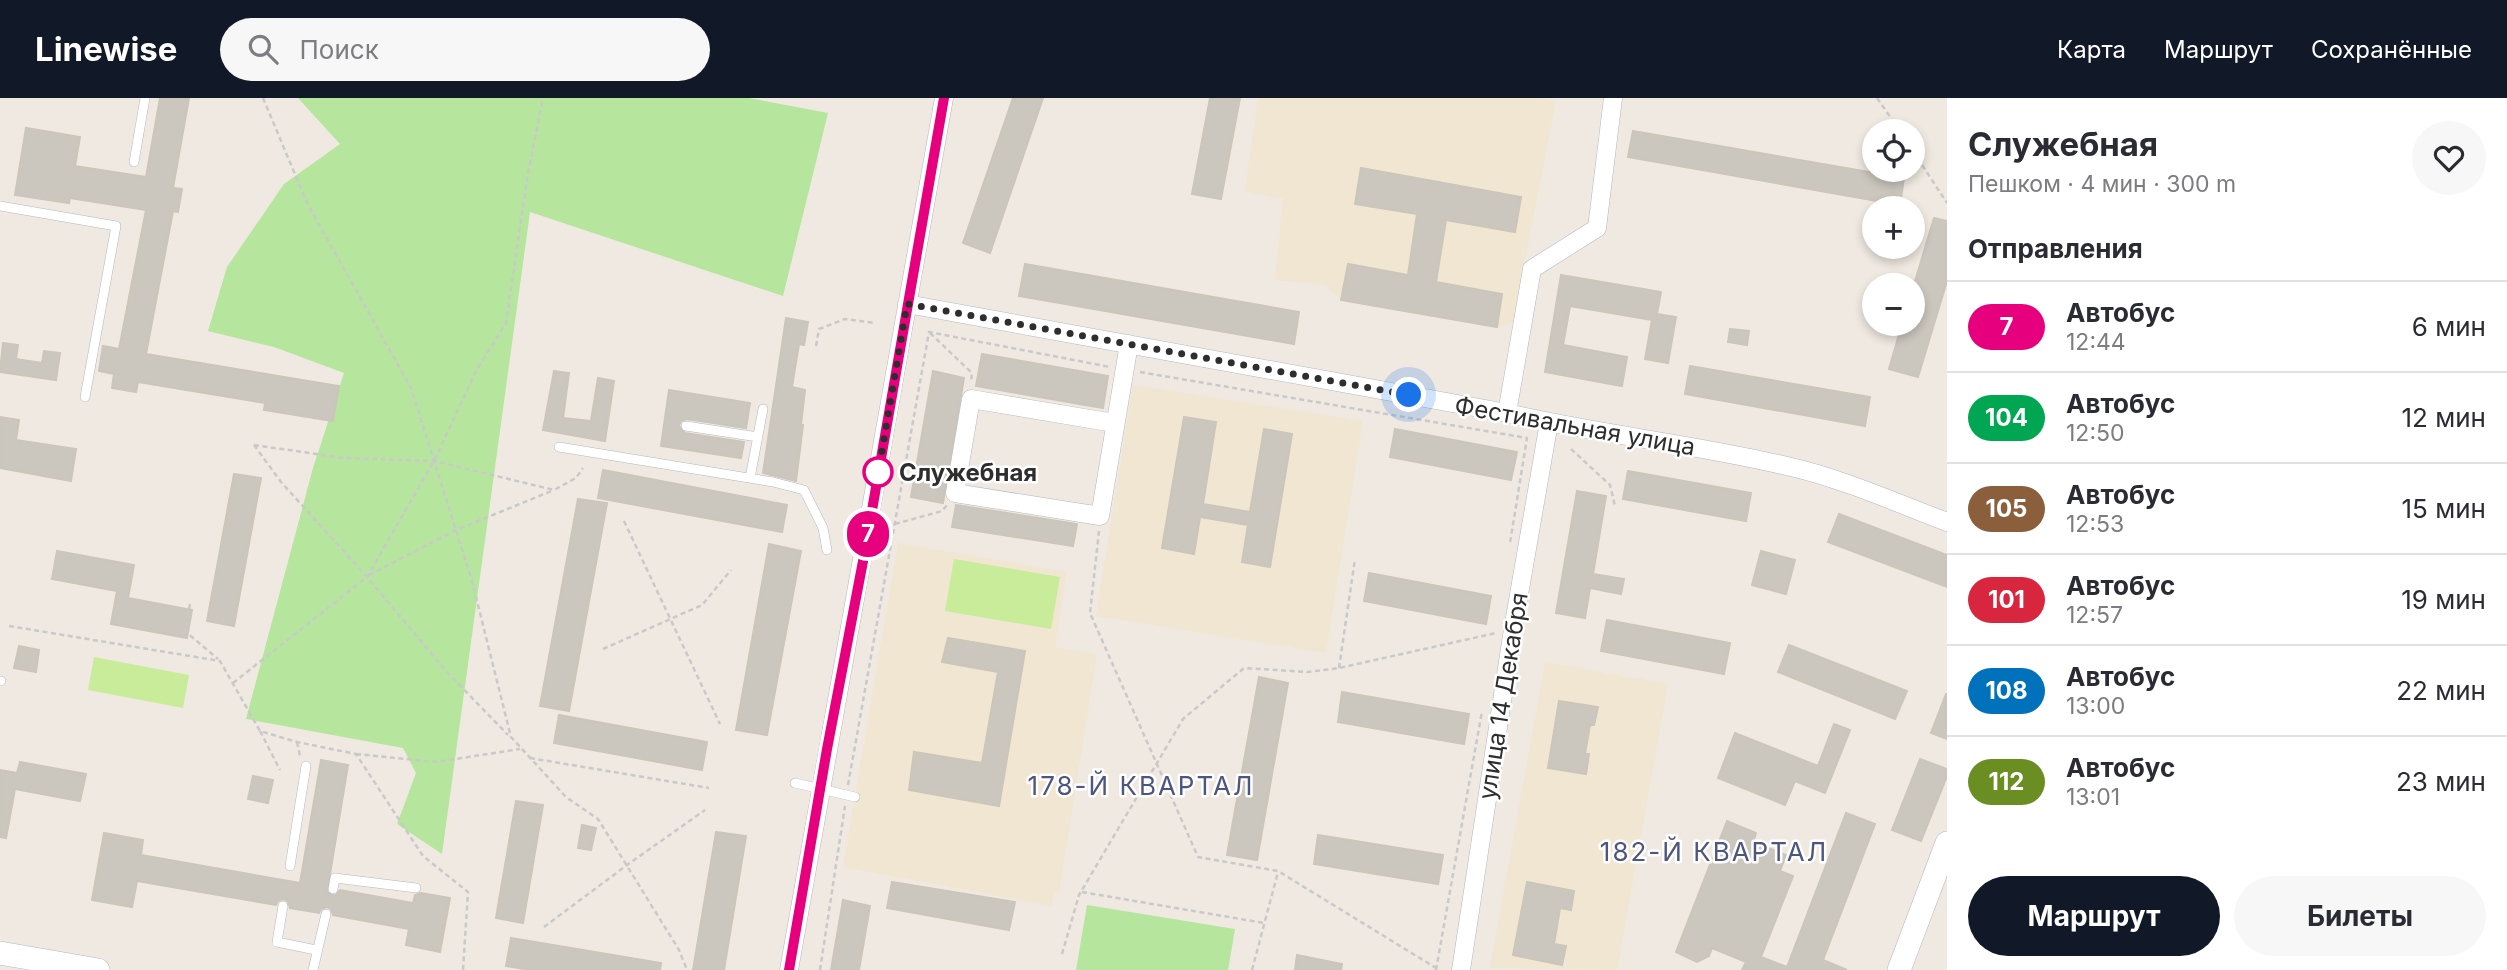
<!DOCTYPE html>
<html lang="ru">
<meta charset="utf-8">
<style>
body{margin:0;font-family:Inter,sans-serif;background:#f7f7f7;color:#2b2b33;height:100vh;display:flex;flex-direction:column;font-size:26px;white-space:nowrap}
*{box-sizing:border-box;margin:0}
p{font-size:23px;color:#7c7c81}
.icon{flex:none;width:38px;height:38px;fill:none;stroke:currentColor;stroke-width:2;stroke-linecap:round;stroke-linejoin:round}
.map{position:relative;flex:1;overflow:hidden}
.side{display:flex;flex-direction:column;background:#fff;width:560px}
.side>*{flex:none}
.badge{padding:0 14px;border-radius:23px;font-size:24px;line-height:46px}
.buttons{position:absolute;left:1862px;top:21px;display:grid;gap:14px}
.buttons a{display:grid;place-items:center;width:63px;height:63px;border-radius:50%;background:#fff;box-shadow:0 4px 10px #0003;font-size:35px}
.you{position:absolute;width:35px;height:35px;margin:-18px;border:5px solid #fff;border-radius:50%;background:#1a73e8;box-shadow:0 0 0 10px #1a73e833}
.map>.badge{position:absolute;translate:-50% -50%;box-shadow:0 0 0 4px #fff}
h2{padding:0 21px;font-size:26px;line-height:63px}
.round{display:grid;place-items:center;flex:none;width:74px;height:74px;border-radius:37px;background:#f7f7f7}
.head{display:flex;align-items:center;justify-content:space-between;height:119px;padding:0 21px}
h1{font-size:33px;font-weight:700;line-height:52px}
.action{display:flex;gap:14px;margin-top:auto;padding:14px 21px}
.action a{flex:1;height:80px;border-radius:42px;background:#111827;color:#fff;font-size:28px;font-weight:700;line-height:80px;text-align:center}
.action a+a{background:#f7f7f7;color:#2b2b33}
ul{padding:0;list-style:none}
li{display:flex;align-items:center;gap:21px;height:91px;padding:0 21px;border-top:2px solid #e1e1e2}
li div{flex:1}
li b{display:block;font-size:26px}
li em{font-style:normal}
li .badge{min-width:77px;font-weight:700;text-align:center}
header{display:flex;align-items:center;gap:42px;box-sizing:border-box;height:98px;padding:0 35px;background:#111827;color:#fff}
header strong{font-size:33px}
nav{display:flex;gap:38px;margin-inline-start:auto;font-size:24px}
.search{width:490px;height:63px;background:#f7f7f7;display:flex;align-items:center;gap:18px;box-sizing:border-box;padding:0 24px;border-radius:38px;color:#7c7c81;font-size:26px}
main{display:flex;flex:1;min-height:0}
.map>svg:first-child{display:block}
.education{fill:#f0e6d1}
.green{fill:#b6e59e}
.pitch{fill:#c9ec9a}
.building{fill:#cbc7bf;stroke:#cbc5ba;stroke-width:2}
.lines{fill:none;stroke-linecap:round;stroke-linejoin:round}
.service-casing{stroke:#b4b7c1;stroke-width:10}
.minor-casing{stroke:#b4b7c1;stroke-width:19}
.tertiary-casing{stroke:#b4b7c1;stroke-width:24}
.path{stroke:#c9c9c9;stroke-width:2.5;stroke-dasharray:5 3.5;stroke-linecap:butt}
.service{stroke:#fff;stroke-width:9}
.minor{stroke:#fff;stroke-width:18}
.tertiary{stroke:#fff;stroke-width:23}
.line-casing{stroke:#fff;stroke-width:16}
.line{stroke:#e6007e;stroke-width:10}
.walk{stroke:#2e2e2e;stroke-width:7;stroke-dasharray:0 12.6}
.stop-dot{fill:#fff;stroke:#e6007e;stroke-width:3.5}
.labels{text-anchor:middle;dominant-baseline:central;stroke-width:5;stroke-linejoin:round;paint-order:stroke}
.street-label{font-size:24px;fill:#2e2e2e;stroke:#fff}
.stop-label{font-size:24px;font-weight:bold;fill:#2e2e2e;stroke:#fff;text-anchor:start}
.neighbourhood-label{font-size:26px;letter-spacing:2px;fill:#4d5680;stroke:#fff}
</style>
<header>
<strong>Linewise</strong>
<div class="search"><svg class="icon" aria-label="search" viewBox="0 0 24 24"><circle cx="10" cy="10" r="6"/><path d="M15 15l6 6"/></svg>Поиск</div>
<nav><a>Карта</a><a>Маршрут</a><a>Сохранённые</a></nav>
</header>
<main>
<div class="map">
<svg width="1947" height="872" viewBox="0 0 1947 872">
<rect width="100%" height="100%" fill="#efe9e1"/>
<path class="education" d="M1258,0H1537L1556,3L1513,224L1497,229L1502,196L1436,184L1446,122L1515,134L1520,99L1361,70L1355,106L1417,116L1408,177L1348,166L1341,202L1326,187L1275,182L1283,101L1245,93Z
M1133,287L1363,323L1326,555L1096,518Z
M898,445L1067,474L1055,549L1097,556L1059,795H1054L1051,808L843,769Z
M1545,564L1668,586L1617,872L1490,870Z"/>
<path class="green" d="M298,0H749L828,15L783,198L530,114L442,756L397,726L416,675L403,650L246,621L313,370L344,275L274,249L208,233L227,169L284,86L340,46Z
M1087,807L1235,831L1228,872H1076Z"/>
<path class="pitch" d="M954,461L1060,479L1051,531L945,513Z
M94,559L189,577L183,610L88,592Z"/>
<path class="building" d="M160,0H189L173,90L182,91L178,114L173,113L146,256L339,288L333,323L264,312L265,305L138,284L136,294L112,290L114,276L99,273L103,248L119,251L146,112L70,100L69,105L15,97L26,30L80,39L75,68L146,79Z
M1013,0H1043L990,155L963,145Z
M1210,0H1240L1221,101L1192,96Z
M1633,33L1904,80L1900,107L1628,59Z
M1361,70L1521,99L1515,134L1446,122L1436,184L1502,196L1497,229L1341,202L1348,166L1408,177L1417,116L1355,106Z
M1934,120L1947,123V183L1918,279L1889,271L1902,226H1913V190Z
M1025,166L1299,214L1294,246L1019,198Z
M1561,177L1661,194L1657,216L1676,219L1668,265L1645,261L1652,222L1570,208L1563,247L1627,259L1622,288L1545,274Z
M786,220L808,224L804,247L799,246L792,289L805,292L801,327H803L796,383L763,375Z
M1730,231L1749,233L1747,247L1728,244Z
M3,245L18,247L16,261L42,265L44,253L60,255L56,282L0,274Z
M982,256L1108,278L1103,310L976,288Z
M1690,268L1870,299L1865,328L1685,296Z
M554,273L569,275L563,320L591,323L598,280L614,283L605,343L543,332Z
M933,273L964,280L943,405L911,399Z
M669,292L750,305L746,330L687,321L681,323L679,328L685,335L744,344L741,360L661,348Z
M0,319L19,322L16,342L76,351L71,383L0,370Z
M1184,319L1216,324L1203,406L1250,414L1264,331L1292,336L1270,469L1242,464L1248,427L1200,419L1194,456L1162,450Z
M1395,331L1517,354L1511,382L1390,359Z
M603,372L787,407L782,434L598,400Z
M1628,373L1751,395L1746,423L1623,401Z
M234,376L261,380L234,528L207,523Z
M1577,393L1606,398L1593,476L1624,481L1621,496L1590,490L1585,520L1556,515Z
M578,401L607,405L569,613L540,608Z
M956,407L1077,426L1073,448L952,429Z
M1839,416L1947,457V489L1828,444Z
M769,446L801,453L767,637L736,632Z
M57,453L134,467L128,500L192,512L187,540L111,526L117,493L52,481Z
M1761,453L1795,462L1786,496L1752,487Z
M1369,475L1491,498L1486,526L1364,503Z
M1607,522L1730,545L1724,576L1601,553Z
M948,540L1025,553L999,708L909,692L914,654L982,665L998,574L942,564Z
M1789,547L1907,593L1895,621L1778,574Z
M19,548L39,552L36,574L14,570Z
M1259,579L1288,585L1257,762L1227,757Z
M1342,594L1469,616L1464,646L1338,624Z
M1946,596H1947V641L1931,635Z
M1559,603L1598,609L1594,627H1590L1585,656H1589L1586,676L1548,670Z
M559,617L707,644L702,672L554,645Z
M1834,626L1850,632L1825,695L1795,683L1785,707L1718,680L1735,635L1818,668Z
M1920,661L1947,671V678L1921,743L1892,732Z
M321,662L348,667L327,794L335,798L340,792L413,805L415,797L421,795L450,800L440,854L406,847L409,831L333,817L331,811L327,809L321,811L319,815L290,810L288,803L283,801L278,803L276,807L137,783L132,809L92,802L104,735L143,742L141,757L300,785Z
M20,664L86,676L80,703L15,691L6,740L0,739V672L17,675Z
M253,678L273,682L268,705L248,701Z
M516,703L543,707L523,825L496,820Z
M1846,715L1875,726L1823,862L1847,872H1742L1746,864L1712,850L1709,858L1697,864L1676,854L1727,723L1756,735L1753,744L1786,757L1780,773L1793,778L1761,859L1787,869Z
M582,727L596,730L591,752L578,750Z
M716,734L746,738L724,872H693Z
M1318,737L1443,757L1438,786L1314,766Z
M892,784L1015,804L1009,832L887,810Z
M1527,784L1574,793L1571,812L1560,810L1554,846L1566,848L1562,867L1513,857Z
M843,802L870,808L859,872H831Z
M511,840L661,865L660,872H530L506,868Z
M1297,857L1342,866L1341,872H1295Z"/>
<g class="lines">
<defs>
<path id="service" d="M134,64L145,0
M0,108L116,128L85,299
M686,328L758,339
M559,349L773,384L804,392L823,430L827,452
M750,380L763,311
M0,583H1
M795,685L855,699
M290,768L306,668
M333,791L335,780L416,790
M283,808L277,844L316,852
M313,872L326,816"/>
<path id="minor" d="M907,206L1507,315C1601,337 1697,346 1791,369C1843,381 1897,405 1947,424
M1507,315L1532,171L1597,130L1613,0
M1114,325L971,301L955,395L1100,418L1129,246
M789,872L944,0
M1461,872L1513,531L1549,324"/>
<path id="tertiary" d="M0,855L98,872
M1899,872L1947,745"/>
</defs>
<use href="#service" class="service-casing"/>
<use href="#minor" class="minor-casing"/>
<use href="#tertiary" class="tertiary-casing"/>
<path class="path" d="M263,0L307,105L411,290L472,483L511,639L566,699L598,721L679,852L687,872
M1877,0L1900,33
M1913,53L1947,105
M930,235L972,275L971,284
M816,248L819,231L845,221L875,225
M1140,274L1527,340L1510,445
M254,347L281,384L367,479L446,573L508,637
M254,347L344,360L434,363L554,392L576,380L583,370
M1571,351L1610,387L1615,408
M624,423L720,626
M895,426L942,413L947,407
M1099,433L1090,515L1198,759L1278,773L1436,870
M369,477L456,432L554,392
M190,506L185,533L218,561
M9,528L220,563L260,633L297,644L356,656L423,758L468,794L463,872
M603,551L702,507L731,472
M1339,570L1355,461
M233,585L367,479L434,363L477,271L506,225L528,75L543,0
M260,633L280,672
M297,644L300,658
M356,656L436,664L520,651
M530,660L709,690
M848,687L929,234L1110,269
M1082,794L1264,825
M544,829L627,767L705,712
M1062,856L1079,797L1183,621L1244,570L1308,574L1339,570L1496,535
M820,872L845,708
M1252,872L1278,774
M1436,872L1482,613"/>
<use href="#service" class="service"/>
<use href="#minor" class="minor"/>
<use href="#tertiary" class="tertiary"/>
</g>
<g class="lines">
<defs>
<path id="line" d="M789,872L827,651L864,458L944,0"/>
</defs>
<use href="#line" class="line-casing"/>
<use href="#line" class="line"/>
<path class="walk" d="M878,374V376L907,206L1409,297"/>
</g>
<circle class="stop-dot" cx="878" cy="374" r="14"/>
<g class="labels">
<g class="street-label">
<text transform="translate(1575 328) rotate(10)">Фестивальная улица</text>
<text transform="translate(1503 598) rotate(-81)">улица 14 Декабря</text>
</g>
<g class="stop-label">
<text x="899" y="374">Служебная</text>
</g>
<g class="neighbourhood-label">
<text x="1141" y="687">178-Й КВАРТАЛ</text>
<text x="1714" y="753">182-Й КВАРТАЛ</text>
</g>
</g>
</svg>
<div class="buttons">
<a><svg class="icon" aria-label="locate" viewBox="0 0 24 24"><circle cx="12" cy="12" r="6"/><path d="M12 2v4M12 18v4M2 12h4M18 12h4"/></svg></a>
<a>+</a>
<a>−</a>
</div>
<div class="you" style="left:1409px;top:297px"></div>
<b class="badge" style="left:868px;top:436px;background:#e6007e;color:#fff">7</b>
</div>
<section class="side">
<div class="head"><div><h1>Служебная</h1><p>Пешком · 4 мин · 300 m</p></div><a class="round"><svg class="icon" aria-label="heart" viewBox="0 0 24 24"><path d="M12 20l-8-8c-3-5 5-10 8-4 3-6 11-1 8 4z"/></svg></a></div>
<h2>Отправления</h2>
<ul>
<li><span class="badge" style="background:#e6007e;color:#fff">7</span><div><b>Автобус</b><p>12:44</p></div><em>6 мин</em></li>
<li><span class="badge" style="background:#00a651;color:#fff">104</span><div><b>Автобус</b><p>12:50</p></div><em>12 мин</em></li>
<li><span class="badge" style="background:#8b5e3c;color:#fff">105</span><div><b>Автобус</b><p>12:53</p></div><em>15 мин</em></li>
<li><span class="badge" style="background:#d7263d;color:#fff">101</span><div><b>Автобус</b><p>12:57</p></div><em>19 мин</em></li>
<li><span class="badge" style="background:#0072bc;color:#fff">108</span><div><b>Автобус</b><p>13:00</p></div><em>22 мин</em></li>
<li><span class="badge" style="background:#6b8e23;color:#fff">112</span><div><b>Автобус</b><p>13:01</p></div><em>23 мин</em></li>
</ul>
<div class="action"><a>Маршрут</a><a>Билеты</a></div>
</section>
</main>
